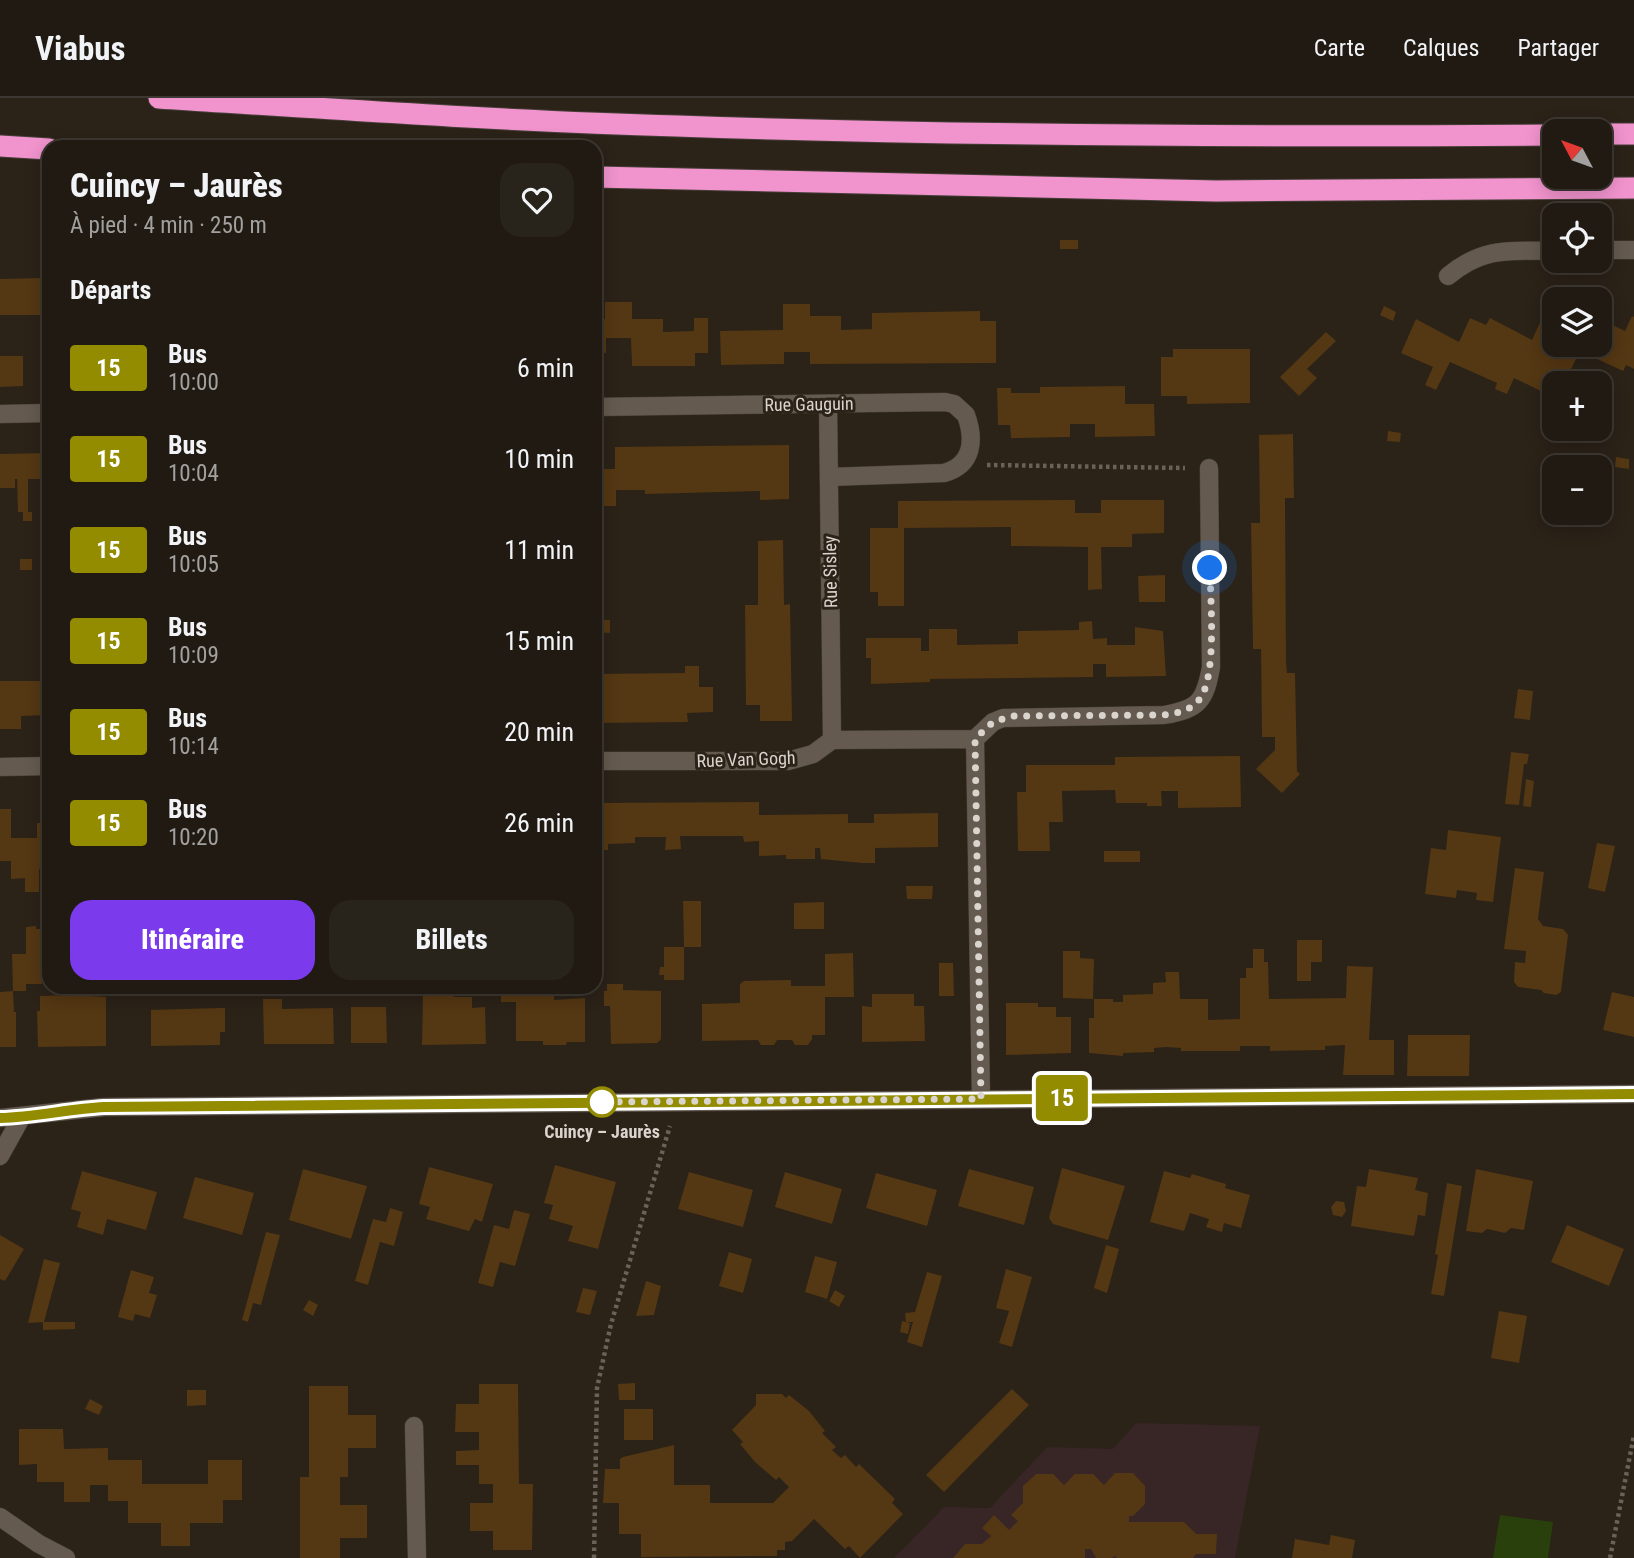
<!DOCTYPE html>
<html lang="fr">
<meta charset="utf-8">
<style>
body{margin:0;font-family:"Roboto Condensed",sans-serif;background:#28231b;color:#f1f3f6;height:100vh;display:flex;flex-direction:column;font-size:26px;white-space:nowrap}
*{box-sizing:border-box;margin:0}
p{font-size:23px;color:#a2a19f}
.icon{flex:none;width:38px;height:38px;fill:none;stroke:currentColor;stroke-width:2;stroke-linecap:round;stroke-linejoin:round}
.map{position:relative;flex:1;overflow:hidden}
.drawer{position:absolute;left:42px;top:42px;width:560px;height:854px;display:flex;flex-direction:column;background:#201a12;border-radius:21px;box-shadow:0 4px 18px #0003,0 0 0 2px #3d3832}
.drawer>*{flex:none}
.badge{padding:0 14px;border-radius:5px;font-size:24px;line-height:46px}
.needle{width:46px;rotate:311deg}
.fabs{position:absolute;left:1542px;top:21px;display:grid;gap:14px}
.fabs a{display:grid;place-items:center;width:70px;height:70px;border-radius:14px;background:#201a12;box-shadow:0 4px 18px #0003,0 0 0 2px #3d3832;font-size:35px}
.you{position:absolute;width:35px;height:35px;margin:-18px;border:5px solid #fff;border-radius:50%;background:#1a73e8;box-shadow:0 0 0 10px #1a73e833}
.map>.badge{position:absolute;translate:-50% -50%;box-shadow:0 0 0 4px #fff}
h2{padding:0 28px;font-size:26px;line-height:63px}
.round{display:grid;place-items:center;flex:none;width:74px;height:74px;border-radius:21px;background:#28231b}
.summary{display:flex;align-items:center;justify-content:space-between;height:119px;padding:0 28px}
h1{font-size:33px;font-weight:800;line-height:52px}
.action{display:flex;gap:14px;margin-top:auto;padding:14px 28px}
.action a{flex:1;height:80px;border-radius:21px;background:#7c3aed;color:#fff;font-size:28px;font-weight:800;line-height:80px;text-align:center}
.action a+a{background:#28231b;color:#f1f3f6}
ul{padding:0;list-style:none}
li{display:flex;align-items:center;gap:21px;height:91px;padding:0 28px}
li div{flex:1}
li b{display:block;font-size:26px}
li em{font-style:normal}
li .badge{min-width:77px;font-weight:700;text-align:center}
header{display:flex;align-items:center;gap:42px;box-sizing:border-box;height:98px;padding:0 35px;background:#201a12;border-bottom:2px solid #3d3832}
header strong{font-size:33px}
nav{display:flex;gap:38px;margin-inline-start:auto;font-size:24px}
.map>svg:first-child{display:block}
.education{fill:#382526}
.green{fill:#29400c}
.building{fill:#543713}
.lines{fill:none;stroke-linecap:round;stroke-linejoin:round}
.street-casing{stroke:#473f39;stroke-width:19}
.highway-casing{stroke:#473f39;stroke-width:23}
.path{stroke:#6a6259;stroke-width:4.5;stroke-dasharray:3.5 3.5;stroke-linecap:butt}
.street{stroke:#645a4f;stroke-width:18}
.highway{stroke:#f193cd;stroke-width:21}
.line-casing{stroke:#fff;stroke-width:16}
.line{stroke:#938b00;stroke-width:10}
.walk{stroke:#dad4ce;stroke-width:7;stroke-dasharray:0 12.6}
.stop-dot{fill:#fff;stroke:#938b00;stroke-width:3.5}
.labels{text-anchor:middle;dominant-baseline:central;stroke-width:6;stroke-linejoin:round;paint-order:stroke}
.street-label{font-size:18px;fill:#dad4ce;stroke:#2b2218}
.stop-label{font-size:18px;font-weight:bold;fill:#dad4ce;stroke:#2b2218}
</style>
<header>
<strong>Viabus</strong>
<nav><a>Carte</a><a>Calques</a><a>Partager</a></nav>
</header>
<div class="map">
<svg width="1634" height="1460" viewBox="0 0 1634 1460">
<rect width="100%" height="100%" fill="#2b2218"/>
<path class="education" d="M1136,1325L1260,1328L1235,1460H894L944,1409L990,1410L1047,1349L1113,1351Z"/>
<path class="green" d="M1500,1417L1553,1424L1548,1460H1493Z"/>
<path class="building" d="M1060,142H1078V151H1060Z
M42,180L43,217H0V181Z
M605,204H632V221H663V234L694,233V220H708V255H695V268H632L631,240H606V255H595V221H605Z
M783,206H810V218H841V232L872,231V215L980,213V223H996V265L810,266V254H784V266L721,267L720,233L783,232Z
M1384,208L1396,214L1393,223L1380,217Z
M1632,218L1634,219V271L1626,267L1623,273L1580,253L1564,285L1552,280L1545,295L1514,280L1507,296L1495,291L1497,285L1450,264L1436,292L1425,287L1433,269L1401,255L1416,221L1459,244L1470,220L1486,227L1490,220L1532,242L1542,220L1554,225V247H1600V221L1625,233Z
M1326,234L1336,243L1307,271L1317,280L1299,298L1280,279Z
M1173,251H1250V305L1187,306V298H1161V259H1173Z
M0,258H23V288L0,289Z
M1125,288V306H1154L1155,338L1095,339V326H1070V339L1011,340L1010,327H998L997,290H1011V295H1040V289Z
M1388,333L1401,335L1400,344L1387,343Z
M1293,336L1294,400H1285L1286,563L1287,575H1295L1297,673L1300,676L1282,695L1256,671L1275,652V639H1262L1261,551H1253L1251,425H1260L1259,337Z
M789,347V401L760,402V393L645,396V392H616V408H595V371H615V349Z
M49,355V381H28V414H32V423H23V414H18L17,381H15V390H0V356Z
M1616,359L1629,361V371L1615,369Z
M1075,402V415H1101V402H1164V435L1132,436V449H1101L1102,491L1088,492V449L1011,448V429L904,430V508H878V494H870V430H898V403Z
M783,442L784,507L790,506L792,623H760V607H746L745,507H758V443Z
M20,461H32V472H20Z
M1165,477V504H1139L1138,478Z
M596,522H610V535L596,534Z
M1092,523L1093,541L1107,540V547H1135V529L1163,533L1166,578L1106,579V566H1093V579L930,581V584L871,586V560H866V540H921V553H929V531H957V547L1018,546V533L1079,532V524Z
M685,568H699V589H713V614L687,615L688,624L595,625V576L685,575Z
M0,583H49V623H47V617L21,618V631H0Z
M1518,591L1533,593L1530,622L1514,620Z
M1511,654L1529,656L1527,666H1524L1519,707L1505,706Z
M1240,658L1241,709L1178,710V693H1161L1162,708H1147V705H1116L1115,692L1062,693L1063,724H1049L1050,753H1018L1017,694H1026V667H1115V659Z
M1526,681L1534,683L1531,709L1523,708Z
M759,704V717L848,716V725H874V716L938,715V749L875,750V765H862L821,761L820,750H815V761H786V757L759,758V743L744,744L743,738H680L681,751L665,752L666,739H635V745L608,746V752H595V705Z
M0,711H11V740H37V725H49V771H39V794H25V780L11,781V763H0Z
M1448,732L1501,739L1493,804L1476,802L1477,795L1457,792L1456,800L1425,796L1431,750L1446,752Z
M1597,745L1615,748L1605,794L1588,790Z
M1104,753H1140V764H1104Z
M1515,770L1544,774L1538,821L1543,828L1563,831L1568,837L1561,894L1556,897L1544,895L1541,892L1518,889L1514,884L1515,864L1525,865L1526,853L1504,851Z
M906,788H933L932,801H907Z
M683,803H701V849H684V882H664V877H659L660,869H664V849H684Z
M824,804V831H794V805Z
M36,828V831H40L42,886H26V893H13L12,856H26V829Z
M1297,842H1322V864H1311V883H1297Z
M1253,851H1264V864H1268L1269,901L1346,900L1347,868L1373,869L1369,942H1394V977H1343L1345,947L1325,948V952L1270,953V948H1240V953H1181V950L1166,949L1154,950V954L1123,955V958L1089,955V920H1094V901H1113V904H1123V897L1153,896V885L1166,884L1165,874H1179L1180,901H1208V922L1240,921V880H1246V870H1253Z
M1063,853H1080V860L1094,861L1093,901L1063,900Z
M853,855L854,899H825V937H812V941L808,947H795L792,942H777L774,947H761L758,942L702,943V906L740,905V886L744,883L791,882V888H825V856Z
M939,865H953L954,898H939Z
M607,886H623V892L661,893V941L657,945L611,946L610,908H604V893H607Z
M501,889L554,890V902L585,900V944H567L566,947H543V943H516V904H501Z
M13,893L14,914H16V949H0V894Z
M1612,894L1634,899V939L1603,932Z
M454,896V899H472V910L485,909L486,946L422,947L423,897Z
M872,896H914V908H924L925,943L862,944V908L872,909Z
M71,897L106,899V948L38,949L37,913H40V898Z
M263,901H282V911L333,910L334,946H264Z
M1006,905H1038V909H1056V919H1071V955L1006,957Z
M351,909H386L387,945H351Z
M219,910H225V934H220V947L151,948V912Z
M1408,937H1470L1469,978H1407Z
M555,1067L616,1084L598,1151L568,1143L573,1128L549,1121L553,1107L544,1105Z
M429,1069L493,1086L482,1124L475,1121L469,1133L426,1121L430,1109L419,1106Z
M1062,1070L1125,1088L1108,1142L1053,1126L1049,1120Z
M303,1071L367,1088L351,1141L289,1122Z
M969,1071L1034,1089L1024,1127L958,1108Z
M1369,1071L1418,1080L1415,1092L1428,1095L1425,1118L1418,1117L1414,1138L1351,1128L1357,1088L1366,1089Z
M1476,1071L1533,1083L1524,1132L1511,1130L1505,1135L1487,1131L1482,1135L1466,1133Z
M82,1073L157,1094L146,1132L107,1121L103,1137L77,1129L81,1114L71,1111Z
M1164,1073L1190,1080L1192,1076L1226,1086L1225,1090L1250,1097L1241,1130L1224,1125L1222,1134L1206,1129L1209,1121L1190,1115L1184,1133L1150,1124Z
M689,1074L753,1092L743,1129L678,1111Z
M785,1074L842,1091L832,1126L775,1109Z
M876,1075L937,1092L927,1128L866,1110Z
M195,1079L254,1095L242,1137L183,1120Z
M1447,1085L1462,1088L1444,1198L1431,1196L1438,1157L1435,1156Z
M1336,1103L1344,1104L1346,1113L1342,1119L1333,1117L1331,1109Z
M390,1110L403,1114L394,1148L380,1144L368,1187L355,1183L373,1121L386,1124Z
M514,1112L530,1116L515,1168L500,1164L493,1189L478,1185L494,1127L509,1131Z
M1567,1127L1624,1151L1609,1188L1551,1164Z
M266,1134L280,1137L261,1207L253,1205L248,1224L242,1222Z
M0,1137L24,1151L5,1183L0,1181Z
M1106,1147L1119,1151L1107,1195L1094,1190Z
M729,1154L752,1161L743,1195L719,1188Z
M815,1158L837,1164L827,1201L805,1194Z
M44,1161L60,1165L44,1224L28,1225Z
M1006,1171L1032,1179L1012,1249L999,1245L1009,1213L996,1210Z
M131,1172L154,1179L149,1195L157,1197L150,1220L135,1216L133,1223L118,1219Z
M927,1174L942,1178L922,1249L907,1244L913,1224H906L910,1225L908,1236L900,1234L902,1223L906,1224L905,1215L915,1214Z
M646,1183L661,1188L654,1217L636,1218Z
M583,1190L597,1193L590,1217L576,1214Z
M835,1192L845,1198L839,1209L829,1203Z
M309,1202L318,1207L313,1218L303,1212Z
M1499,1213L1527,1218L1519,1265L1491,1260Z
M43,1224H75V1231L43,1232Z
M635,1285V1302H619L618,1286Z
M479,1286H518L519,1386H533L532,1452H493V1433H470V1405H493V1386H479V1367H456V1353L479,1352V1334H455L456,1306H479Z
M309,1288H348V1317H376V1350H348V1379H340V1407H367V1440H340V1460H300V1379H309Z
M1012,1291L1029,1307L944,1394L926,1377Z
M187,1292H206V1307L187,1308Z
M756,1296H782L786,1300L789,1297L809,1313L825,1333L822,1335L836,1349L832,1352L841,1360L845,1357L856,1369L859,1366L895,1401L892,1405L903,1416L860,1460L849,1448L845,1451L814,1421L792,1443L785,1444V1452H777V1458L641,1459V1436H619V1405H603L605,1371H620V1361L623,1359L674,1347V1387H710V1405H773L789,1389L779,1379L776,1382L755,1364L740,1346L743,1344L732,1332L756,1307Z
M90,1301L103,1308L99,1317L85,1311Z
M624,1311H653V1342H624Z
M19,1331H63L64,1351L108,1350V1362H142V1386H208V1362H242V1402H223V1425H190V1448H161V1425H128V1403H108V1387H90V1404H64V1384H37V1366L19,1367Z
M1115,1375H1133L1145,1388V1406L1133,1418H1129V1424H1184L1196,1436H1217L1216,1456H1196L1193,1460H1117L1115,1458L1112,1460H1096L1091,1451H1085V1460H953L965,1446H982L991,1438L982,1430L994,1417L1009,1432L1018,1423L1011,1417L1023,1405V1388L1036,1376H1053L1064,1387L1075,1376H1093L1104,1387Z
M1331,1437L1355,1442L1352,1460H1292L1295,1441L1329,1447Z"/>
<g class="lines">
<defs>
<path id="street" d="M1600,152H1634
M1448,178C1484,148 1510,153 1554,153
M828,306L832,642
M595,309L945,304L954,306L966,317C975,342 973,367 944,375L829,379
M0,316L49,315
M595,663H788L813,656L832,642L975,641
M0,669L49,668
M981,1001L975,641L993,624L1003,620L1164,617C1199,611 1205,603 1211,569L1209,370
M0,1020L104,1009L1634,996
M0,1058L21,1020
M414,1328L417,1460
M0,1419L39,1446L66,1460"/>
<path id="highway" d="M159,0C332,11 504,23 677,28C969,38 1262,39 1554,37
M1600,36H1634
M0,48L49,51
M595,79L1216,93L1634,90"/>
</defs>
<use href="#street" class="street-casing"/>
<use href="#highway" class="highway-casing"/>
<path class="path" d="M987,367L1185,370
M594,1460L597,1290L611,1226L670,1028
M1610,1460L1634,1337"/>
<use href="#street" class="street"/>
<use href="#highway" class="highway"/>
</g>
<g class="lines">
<defs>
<path id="line" d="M0,1020C35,1019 69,1011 104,1009L1634,996"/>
</defs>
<use href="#line" class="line-casing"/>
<use href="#line" class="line"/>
<path class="walk" d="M602,1004H598L981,1001L975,641L993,624L1013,618L1164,617C1177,615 1188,614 1198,603C1218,582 1210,500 1210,470"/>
</g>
<circle class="stop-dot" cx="602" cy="1004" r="14"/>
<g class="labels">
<g class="street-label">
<text transform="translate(809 306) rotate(-1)">Rue Gauguin</text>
<text transform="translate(830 474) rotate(-91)">Rue Sisley</text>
<text transform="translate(746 661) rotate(-2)">Rue Van Gogh</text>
</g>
<g class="stop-label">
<text x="602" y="1033">Cuincy – Jaurès</text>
</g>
</g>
</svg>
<div class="fabs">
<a><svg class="needle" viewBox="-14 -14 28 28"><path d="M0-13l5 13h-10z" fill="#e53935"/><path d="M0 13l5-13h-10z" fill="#a2a19f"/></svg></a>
<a><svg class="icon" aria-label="locate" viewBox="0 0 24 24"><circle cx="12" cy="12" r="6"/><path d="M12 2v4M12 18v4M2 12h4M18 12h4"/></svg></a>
<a><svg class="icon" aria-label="layers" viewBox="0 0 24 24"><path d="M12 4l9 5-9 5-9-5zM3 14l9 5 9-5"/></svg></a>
<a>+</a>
<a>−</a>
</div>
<div class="you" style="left:1210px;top:470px"></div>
<b class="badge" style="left:1062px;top:1000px;background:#938b00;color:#fff">15</b>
<section class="drawer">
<div class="summary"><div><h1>Cuincy – Jaurès</h1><p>À pied · 4 min · 250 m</p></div><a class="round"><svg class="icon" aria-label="heart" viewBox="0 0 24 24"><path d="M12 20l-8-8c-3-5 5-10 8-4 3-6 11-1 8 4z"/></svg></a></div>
<h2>Départs</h2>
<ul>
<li><span class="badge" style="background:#938b00;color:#fff">15</span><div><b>Bus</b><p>10:00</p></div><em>6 min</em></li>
<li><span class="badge" style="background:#938b00;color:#fff">15</span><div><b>Bus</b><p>10:04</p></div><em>10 min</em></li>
<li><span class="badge" style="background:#938b00;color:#fff">15</span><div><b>Bus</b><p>10:05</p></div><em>11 min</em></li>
<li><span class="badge" style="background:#938b00;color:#fff">15</span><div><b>Bus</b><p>10:09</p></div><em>15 min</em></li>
<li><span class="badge" style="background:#938b00;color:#fff">15</span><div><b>Bus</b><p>10:14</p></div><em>20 min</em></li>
<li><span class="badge" style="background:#938b00;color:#fff">15</span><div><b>Bus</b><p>10:20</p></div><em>26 min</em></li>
</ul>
<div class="action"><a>Itinéraire</a><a>Billets</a></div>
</section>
</div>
